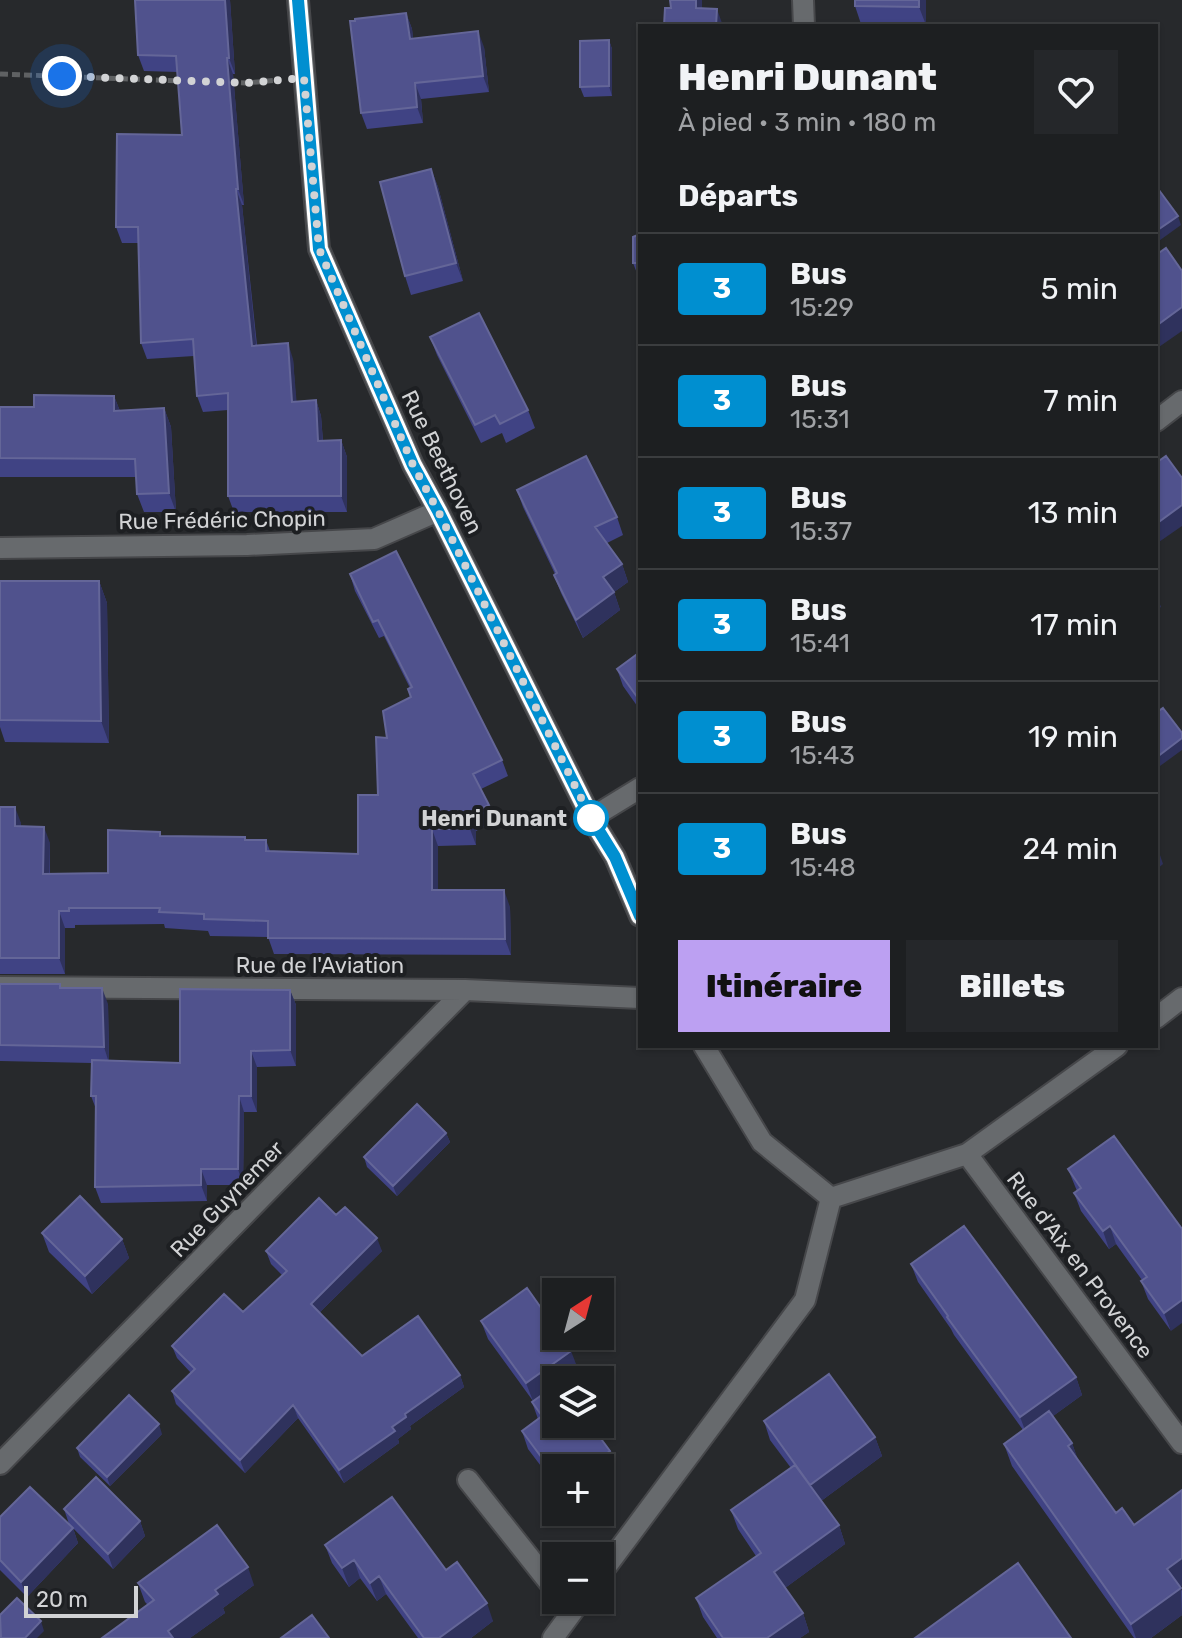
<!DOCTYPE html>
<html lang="fr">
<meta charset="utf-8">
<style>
body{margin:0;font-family:Rubik,sans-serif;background:#25272a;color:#f1f3f6;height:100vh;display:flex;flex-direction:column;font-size:30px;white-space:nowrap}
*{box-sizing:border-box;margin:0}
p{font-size:26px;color:#a0a2a5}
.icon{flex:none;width:44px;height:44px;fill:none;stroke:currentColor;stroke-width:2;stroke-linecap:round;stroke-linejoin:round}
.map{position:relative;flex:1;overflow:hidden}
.side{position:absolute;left:638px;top:24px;width:520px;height:1024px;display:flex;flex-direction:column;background:#1d1f21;border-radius:0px;box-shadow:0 2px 6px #0004,0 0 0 2px #3b3d3f}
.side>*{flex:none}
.badge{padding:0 16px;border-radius:6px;font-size:28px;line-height:52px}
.needle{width:52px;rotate:36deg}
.buttons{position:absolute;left:542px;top:1278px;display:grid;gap:16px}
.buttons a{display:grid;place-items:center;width:72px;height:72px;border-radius:0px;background:#1d1f21;box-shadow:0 2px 6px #0004,0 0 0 2px #3b3d3f;font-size:40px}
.scale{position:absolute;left:24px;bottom:20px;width:114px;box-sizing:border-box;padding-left:8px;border:4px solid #d2d3d5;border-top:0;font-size:22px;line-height:28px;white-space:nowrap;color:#d2d3d5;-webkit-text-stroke:6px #1d1f22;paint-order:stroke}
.you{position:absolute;width:40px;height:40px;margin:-20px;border:6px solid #fff;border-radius:50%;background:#1a73e8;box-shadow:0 0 0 12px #1a73e833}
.map>.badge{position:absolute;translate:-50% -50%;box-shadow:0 0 0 4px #fff}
h2{padding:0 40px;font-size:30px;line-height:72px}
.round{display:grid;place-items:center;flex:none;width:84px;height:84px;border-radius:0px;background:#25272a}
.headline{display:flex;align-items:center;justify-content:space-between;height:136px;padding:0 40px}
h1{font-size:38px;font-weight:800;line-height:60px}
.action{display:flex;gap:16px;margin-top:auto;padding:16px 40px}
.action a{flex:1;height:92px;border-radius:0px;background:#bca0f2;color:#111;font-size:32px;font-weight:800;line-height:92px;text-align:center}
.action a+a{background:#25272a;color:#f1f3f6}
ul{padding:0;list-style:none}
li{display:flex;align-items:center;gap:24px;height:112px;padding:0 40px;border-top:2px solid #3b3d3f}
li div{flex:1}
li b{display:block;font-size:30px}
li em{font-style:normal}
li .badge{min-width:88px;font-weight:700;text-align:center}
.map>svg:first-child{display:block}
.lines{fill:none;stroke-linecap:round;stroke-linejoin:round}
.minor-casing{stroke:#46474a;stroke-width:24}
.path{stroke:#5f6163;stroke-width:5;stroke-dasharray:8 4;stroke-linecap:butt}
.minor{stroke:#676a6d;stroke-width:20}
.wall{fill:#404384}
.shaded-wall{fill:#2f325d}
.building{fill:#50528d;stroke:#646698;stroke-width:2}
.line-casing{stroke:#fff;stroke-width:18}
.line{stroke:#008fd0;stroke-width:12}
.walk{stroke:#d2d3d5;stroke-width:8;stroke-dasharray:0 14.4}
.stop-dot{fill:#fff;stroke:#008fd0;stroke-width:4}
.labels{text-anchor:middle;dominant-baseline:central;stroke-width:8;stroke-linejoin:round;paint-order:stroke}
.street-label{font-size:22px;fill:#d2d3d5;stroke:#1d1f22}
.stop-label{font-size:22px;font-weight:bold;fill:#d2d3d5;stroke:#1d1f22;text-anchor:end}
</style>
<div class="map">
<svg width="1182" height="1638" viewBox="0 0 1182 1638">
<rect width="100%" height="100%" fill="#27292c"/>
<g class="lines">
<defs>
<path id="minor" d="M298,0L319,249L413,465L438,511L591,818L615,857L640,916
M803,0L804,26
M1156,421L1182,401
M0,548L247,545L374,539L438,511
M591,818L640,788
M0,987L465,990L640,998
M1156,1018L1182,998
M704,1046L762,1142L831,1198
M967,1154L1182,1443
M831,1198L967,1154L1117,1046
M0,1464L465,990
M468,1480L556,1591
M600,1575L805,1300L831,1198
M553,1638L581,1600"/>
</defs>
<use href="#minor" class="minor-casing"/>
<path class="path" d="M0,74L183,81
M229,82L246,83L279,80"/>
<use href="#minor" class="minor"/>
</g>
<path class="wall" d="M135,0H230L235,74H233L244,205H242L257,345L293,359L296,402L316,400L321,416L323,441L341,440L347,457V512H234L228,496V410L203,412L197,396L194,356L147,359L141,343L139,243H122L116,227L182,135L178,72L144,71L138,55Z
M926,0V25L861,24L855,6Z
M406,13L412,29L413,39L484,47L489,92L421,99L423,123L367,129L361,113Z
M609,40L612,49V96L584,97L580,87Z
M431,169L438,187L463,281L411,295L405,276Z
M640,234V281L633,263Z
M430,337L528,410L535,428L506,443L502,433L481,443L437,355Z
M114,396L120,411L164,408L171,427L176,512H144L137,494L136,477H0V407H34Z
M517,490L617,517L623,535L607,543L622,564L628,582L614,592L620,610L583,638L561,593L554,575L555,574L523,507Z
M350,574L502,760L508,776L481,789L495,821L476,831V845L438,846V890L510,907L511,955L274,954L268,937L210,936L208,931L165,928L164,924L75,925V928H65V974H0V807L21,823V826L50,843V874L108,873L160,832L161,836L245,837L246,840H266L270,851L358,854L378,795L387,738L410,697L408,689L410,688L384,636L379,638L355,591Z
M0,581H99L107,603L109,743L5,742L0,727Z
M640,652V710L623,686L617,669Z
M0,984H60L61,988L108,1004L109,1060L180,1063L290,990L296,1005V1066L257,1067V1112H244L243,1185H207V1201L101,1203L95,1187L96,1109L91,1096L92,1063L0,1061Z
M446,1133L450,1142L397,1196L367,1167L364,1157Z
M1114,1136L1171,1331L1148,1299L1141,1281L1142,1280L1116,1244L1109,1249L1081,1211L1074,1193L1077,1191L1068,1169Z
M336,1215L382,1251L319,1313L362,1356L460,1375L464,1387L410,1426L411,1429L398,1439L399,1443L344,1483L298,1418L245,1473L176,1404L172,1391L191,1373L177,1358L172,1346L243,1312L282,1275L271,1264L266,1251Z
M42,1233L122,1239L129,1258L92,1294L49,1252Z
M911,1264L1076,1377L1082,1395L1053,1416L1072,1443L1078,1461L1116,1513L1180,1587L1182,1591V1615L1151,1638H1134L1012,1466L1004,1444L1023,1430L954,1335L951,1329L918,1282Z
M481,1321L578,1369L563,1380H556L616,1468H556V1486L528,1449L522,1431L538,1419L532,1402L533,1401L488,1339Z
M764,1421L875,1437L882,1456L821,1501L839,1525L845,1544L785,1588L803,1613L809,1632L800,1638H717L703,1617L696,1598L756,1556L738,1529L731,1510L791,1468L770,1440Z
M162,1434L110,1486L80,1457L77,1448Z
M64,1509L140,1521L145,1536L113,1569L69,1524Z
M0,1517L73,1528L78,1543L27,1597L0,1570Z
M325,1545L446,1570L493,1621L471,1638H418L386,1594L377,1601L360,1578L349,1587L332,1563Z
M138,1583L254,1585L223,1608L225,1613L190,1638H102L148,1605L145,1602Z"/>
<path class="shaded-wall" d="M225,0H230L235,74L229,58Z
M696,0H702V25L696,8Z
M919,0H926V25L919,7Z
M717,9L723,26H716Z
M406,13L412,29L415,56L410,39Z
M478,31L484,47L489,92L483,76Z
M609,40L612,49V96L609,86Z
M227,58L233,74L244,205L238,189Z
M415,83L421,99L423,123L417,107Z
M431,169L438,187L463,281L456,263Z
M236,189L242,205L258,362L252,346Z
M1178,216L1181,225L1156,243V231Z
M1182,307V331L1156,349V326Z
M288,343L293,359L298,418L292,402Z
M114,396L121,414L114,411Z
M316,400L321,416L324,457L318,441Z
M164,408L171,427L176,512L169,493Z
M341,440L347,457V512L341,496Z
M1182,505V526L1156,544V524Z
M622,564L628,582L610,595L603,577Z
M99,581L107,603L109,743L101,721Z
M614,592L620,610L583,638L576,620Z
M1156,594L1161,607L1156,610Z
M1182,738V750L1160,766L1157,757Z
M15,807L21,823L20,843L15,826Z
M470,814L476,831V845L470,829Z
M44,827L50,843L49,890L43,874Z
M432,829L438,846V907L432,890Z
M1156,843L1163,864L1156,870Z
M504,890L510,907L511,955L505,939Z
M59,911L65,928V974L59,958Z
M102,988L108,1004L109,1063L104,1047Z
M290,990L296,1005V1066L290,1050Z
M251,1051L257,1067V1112L251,1096Z
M239,1096L244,1112L243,1185L238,1169Z
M446,1133L450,1142L397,1196L393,1186Z
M201,1169L207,1185V1201L201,1185Z
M1110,1226L1116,1244L1109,1249L1103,1231Z
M377,1238L382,1251L315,1317L311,1304Z
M122,1239L129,1258L92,1294L85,1276Z
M1182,1300V1323L1171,1331L1164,1313Z
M571,1351L578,1369L563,1380H556V1385L533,1401L526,1383Z
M460,1375L464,1387L410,1426L411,1429L398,1439L399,1443L344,1483L339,1470L392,1427L405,1414Z
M1076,1377L1082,1395L1027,1435L1020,1417Z
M293,1405L298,1418L245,1473L240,1460Z
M159,1424L162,1434L110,1486L107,1477Z
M875,1437L882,1456L817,1504L810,1485Z
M1072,1443L1080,1465L1068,1446Z
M610,1451L616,1468L600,1480V1468H587Z
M140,1521L145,1536L113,1569L108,1554Z
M839,1525L845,1544L781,1591L774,1572Z
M73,1528L78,1543L27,1597L21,1582Z
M1182,1558V1586L1175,1591L1167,1569Z
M354,1560L360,1578L349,1587L342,1568Z
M248,1567L254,1585L223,1608L225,1613L190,1638H170L168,1631L215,1590Z
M379,1576L386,1594L377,1601L370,1583Z
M1181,1588L1182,1615L1151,1638H1136L1131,1624Z
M487,1603L493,1621L471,1638H439Z
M803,1613L809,1632L800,1638H767Z
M41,1621L44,1631L37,1638H25Z"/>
<path class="building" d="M135,0H225L229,58H227L238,189H236L252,346L288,343L292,402L316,400L318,441L341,440V496H228V393L197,396L193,339L141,343L138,227H116L117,134L182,135L176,56L138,55Z
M670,0H696V8L717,9L716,26H664L665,8H671Z
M855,0H919V7L855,6Z
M406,13L410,39L478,31L483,76L415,83L417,107L361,113L350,21H355V19Z
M609,40V86L580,87V41Z
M431,169L456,263L405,276L380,182Z
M1156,186L1178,216L1156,231Z
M640,234V263H633V237Z
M1166,248L1182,271V307L1156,326V255Z
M479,313L528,410L500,424L495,415L475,425L430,337Z
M34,395L114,396V411L164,408L169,493L137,494L135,459L0,458V407H34Z
M586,456L617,517L595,527L622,564L603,577L614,592L576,620L554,575L557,573L517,490Z
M1166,456L1182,478V505L1156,524V463Z
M396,551L502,760L473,774L489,805L470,814V829H432V890H504L505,939L268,938V921L204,919V914L159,912L160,908H69V911H59V958H0V807H15V826L44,827L43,874L108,873V830L160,832V836L245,837V840H266V851L358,854V795H378L376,737L387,738L383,711L411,697L408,689L412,687L378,620L373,622L350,574Z
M0,581H99L101,721L0,720Z
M640,652V701L617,669Z
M1163,708L1182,733V738L1157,757L1156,713Z
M0,984H60V988H102L104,1047L0,1045Z
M180,989L290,990V1050L251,1051V1096H239L238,1169H201V1185L95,1187L96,1096H91L92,1060L180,1063Z
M417,1104L446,1133L393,1186L364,1157Z
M1114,1136L1182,1229V1300L1164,1313L1141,1281L1147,1277L1110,1226L1103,1231L1074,1193L1081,1188L1068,1169Z
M80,1196L122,1239L85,1276L42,1233Z
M319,1198L336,1215L345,1207L377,1238L311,1304L362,1356L418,1316L460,1375L405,1414L406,1417L392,1427L395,1431L339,1470L293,1405L240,1460L172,1391L195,1369L172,1346L224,1294L243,1312L287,1271L266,1251Z
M964,1226L1076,1377L1020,1417L947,1317L948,1316L911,1264Z
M527,1288L556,1329V1336H561L571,1351L526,1383L481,1321Z
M829,1374L875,1437L810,1485L764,1421Z
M556,1385V1424H590L610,1451L587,1468H556V1477L522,1431L542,1416L532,1402Z
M129,1395L159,1424L107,1477L77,1448Z
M1049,1411L1072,1443L1068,1446L1116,1513L1122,1508L1134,1525L1182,1490V1558L1167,1569L1181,1588L1131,1624L1004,1444Z
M795,1465L839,1525L774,1572L803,1613L767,1638H723L696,1598L761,1553L731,1510Z
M96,1477L140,1521L108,1554L64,1509Z
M30,1487L73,1528L21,1582L0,1560V1517Z
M392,1497L446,1570L457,1562L487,1603L439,1638H424L379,1576L370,1583L354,1560L342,1568L325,1545Z
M217,1525L248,1567L215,1590L218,1594L168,1631L173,1638H102L154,1600L138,1583Z
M1018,1563L1071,1638H915Z
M17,1598L41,1621L25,1638H1L0,1615Z
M312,1615L329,1638H281Z"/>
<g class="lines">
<defs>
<path id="line" d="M298,0L319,249L413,465L438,511L591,818L615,857L640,916"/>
</defs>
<use href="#line" class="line-casing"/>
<use href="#line" class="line"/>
<path class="walk" d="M62,76L246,83L304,78L319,249L413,465L438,511L591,818"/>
</g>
<circle class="stop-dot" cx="591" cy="818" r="16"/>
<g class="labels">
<g class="street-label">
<text transform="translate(442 462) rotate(64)">Rue Beethoven</text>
<text transform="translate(222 520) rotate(-1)">Rue Frédéric Chopin</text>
<text x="320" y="965">Rue de l'Aviation</text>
<text transform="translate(227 1199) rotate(-46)">Rue Guynemer</text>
<text transform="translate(1080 1265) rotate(53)">Rue d'Aix en Provence</text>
</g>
<g class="stop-label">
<text x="567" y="818">Henri Dunant</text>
</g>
</g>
</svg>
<div class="buttons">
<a><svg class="needle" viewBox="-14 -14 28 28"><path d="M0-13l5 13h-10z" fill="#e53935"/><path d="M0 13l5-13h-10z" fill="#a0a2a5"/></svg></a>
<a><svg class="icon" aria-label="layers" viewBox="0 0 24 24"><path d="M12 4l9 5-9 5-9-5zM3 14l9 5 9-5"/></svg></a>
<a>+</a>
<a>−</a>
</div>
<div class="scale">20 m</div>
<div class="you" style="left:62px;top:76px"></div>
<section class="side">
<div class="headline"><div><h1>Henri Dunant</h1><p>À pied · 3 min · 180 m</p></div><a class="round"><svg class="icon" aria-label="heart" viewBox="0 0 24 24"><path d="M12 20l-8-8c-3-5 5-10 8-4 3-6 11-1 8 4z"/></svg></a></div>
<h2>Départs</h2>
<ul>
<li><span class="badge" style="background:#008fd0;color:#fff">3</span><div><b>Bus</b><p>15:29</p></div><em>5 min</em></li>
<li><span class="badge" style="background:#008fd0;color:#fff">3</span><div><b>Bus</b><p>15:31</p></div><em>7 min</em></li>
<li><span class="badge" style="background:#008fd0;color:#fff">3</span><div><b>Bus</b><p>15:37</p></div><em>13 min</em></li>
<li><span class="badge" style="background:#008fd0;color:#fff">3</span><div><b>Bus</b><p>15:41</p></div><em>17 min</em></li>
<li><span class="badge" style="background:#008fd0;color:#fff">3</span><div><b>Bus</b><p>15:43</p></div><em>19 min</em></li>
<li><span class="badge" style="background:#008fd0;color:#fff">3</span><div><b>Bus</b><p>15:48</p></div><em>24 min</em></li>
</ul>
<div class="action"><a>Itinéraire</a><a>Billets</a></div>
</section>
</div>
